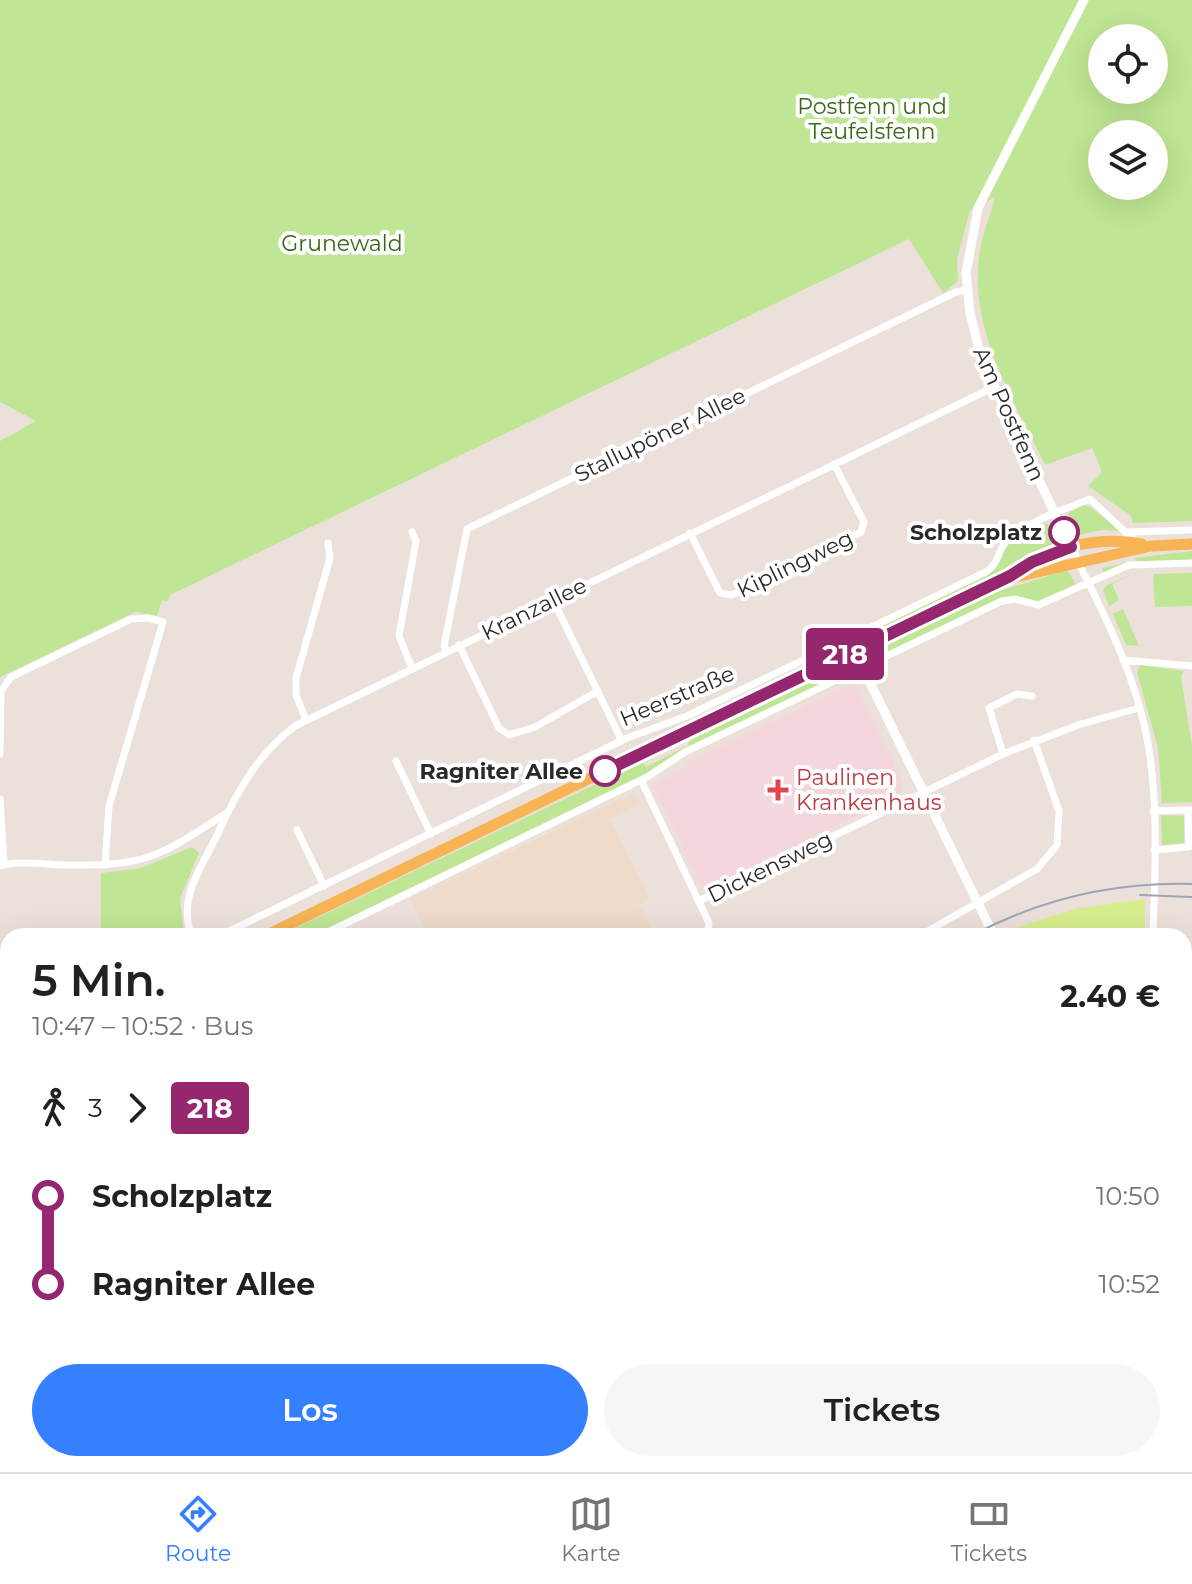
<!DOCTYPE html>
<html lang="de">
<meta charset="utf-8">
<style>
body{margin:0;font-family:Montserrat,sans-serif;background:#f6f6f6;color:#202124;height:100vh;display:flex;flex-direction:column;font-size:30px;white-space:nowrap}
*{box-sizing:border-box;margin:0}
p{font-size:26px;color:#757577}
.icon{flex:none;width:44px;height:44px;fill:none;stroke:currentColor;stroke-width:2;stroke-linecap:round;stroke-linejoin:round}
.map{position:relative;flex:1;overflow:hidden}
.details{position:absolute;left:0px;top:928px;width:1192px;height:544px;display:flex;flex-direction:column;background:#fff;border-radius:24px 24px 0 0;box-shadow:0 8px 32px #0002}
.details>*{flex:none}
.badge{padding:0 16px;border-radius:6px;font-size:28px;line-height:52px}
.buttons{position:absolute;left:1088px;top:24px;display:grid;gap:16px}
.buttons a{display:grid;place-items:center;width:80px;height:80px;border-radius:50%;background:#fff;box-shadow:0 8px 32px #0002;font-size:40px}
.map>.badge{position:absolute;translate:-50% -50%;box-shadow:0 0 0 4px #fff}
.legs{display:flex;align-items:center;gap:12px;height:88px;padding:0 32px;font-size:26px}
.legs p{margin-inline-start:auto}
.headline{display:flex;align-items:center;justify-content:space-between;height:136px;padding:0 32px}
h1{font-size:44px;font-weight:600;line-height:60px}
.button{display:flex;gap:16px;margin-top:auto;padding:16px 32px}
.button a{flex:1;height:92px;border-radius:48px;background:#3480ff;color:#fff;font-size:32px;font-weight:600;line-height:92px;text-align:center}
.button a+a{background:#f6f6f6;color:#202124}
ul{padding:0 32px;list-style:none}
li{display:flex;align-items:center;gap:28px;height:88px;font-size:30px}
li i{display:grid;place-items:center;width:12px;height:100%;margin:0 10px;background:currentColor}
li i::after{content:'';width:20px;height:20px;margin:-10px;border:6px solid;border-radius:50%;background:#fff}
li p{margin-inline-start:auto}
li:first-child i{background:linear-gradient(#0000 50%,currentColor 0)}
li:last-child i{background:linear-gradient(currentColor 50%,#0000 0)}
.tab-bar{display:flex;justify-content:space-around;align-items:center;height:112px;border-top:2px solid #e0e0e0;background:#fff;font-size:22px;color:#757577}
.tab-bar a{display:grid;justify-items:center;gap:4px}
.tab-bar .active{color:#3480ff}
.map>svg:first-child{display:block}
.education{fill:#efdbc8}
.medical{fill:#f4d7dd}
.green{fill:#bfe694;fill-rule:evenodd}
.pitch{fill:#d7ee8f}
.plaza{fill:#d8d2cd}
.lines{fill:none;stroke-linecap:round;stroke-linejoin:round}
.minor{stroke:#fff;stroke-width:7}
.tertiary{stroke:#fff;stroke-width:9}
.secondary{stroke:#fff;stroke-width:10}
.primary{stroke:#f7b354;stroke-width:11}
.tram{stroke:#9da5b5;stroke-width:2}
.line-1-casing{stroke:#fff;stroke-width:18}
.line-1{stroke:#95276e;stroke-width:12}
.stop-1-dot{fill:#fff;stroke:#95276e;stroke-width:4}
.health-dot{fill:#e0444e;stroke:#fff;stroke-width:3}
.labels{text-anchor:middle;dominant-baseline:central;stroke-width:8;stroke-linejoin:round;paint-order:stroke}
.park-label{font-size:22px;fill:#376916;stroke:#fff}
.street-label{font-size:22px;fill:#292929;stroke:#fff}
.stop-label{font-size:22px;font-weight:bold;fill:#292929;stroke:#fff;text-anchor:end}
.health-label{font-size:22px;fill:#be3a42;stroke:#fff;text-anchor:start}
</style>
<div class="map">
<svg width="1192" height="1472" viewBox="0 0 1192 1472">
<rect width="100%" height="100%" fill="#ece1da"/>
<path class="education" d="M635,793L640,803L610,819L650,898L639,905L655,936H429L410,899Z"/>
<path class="medical" d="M851,684L857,688L904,784L899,795L708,888L701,886L652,785L687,767L686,763Z"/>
<path class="green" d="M0,0H1192V521L1133,523L1130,515L1088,486L1102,472L1092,448L1045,465C1013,398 967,328 980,250C983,232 991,214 995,197L970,210L957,259L958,281L943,293L909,239L170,595L168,601L162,600L157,616L135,612L0,677V441L36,421L0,402ZM1102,38H1154V90H1102ZM1102,134H1154V186H1102Z
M1083,505L1090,507L1121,531L1102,530L1079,535L1068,513Z
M1047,523L1059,545L797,669L991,572L1008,544Z
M1192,551V560L1124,564L1103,572L1102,568L1136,561L1135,558Z
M1067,570L1076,584L1038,602L1016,596L1000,598L875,658L871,650L984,596Z
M1192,573V606L1155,607L1153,574Z
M1133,574L1112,584L1119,600L1109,606L1103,590L1107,585Z
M1123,609L1139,646L1126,645L1113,614Z
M848,665L851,670L649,773L311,936H279L636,765L662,755L644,763L646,767L689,745L688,742L699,734Z
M1140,665L1184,671L1181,676L1192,747V802L1162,803L1158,748L1137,672Z
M1161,815L1184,816V843L1162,845Z
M192,847L199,853L180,898L184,936H101V873L141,868Z
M1192,1435V1472H1173L1170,1464H1184V1439Z
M77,1464H127L129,1469L140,1464H174L163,1472H79Z"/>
<path class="pitch" d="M1145,899V936H1011L1008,930L1078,908Z
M1184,974L1192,977V1323L1184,1302Z
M681,1464H763L768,1472H666Z
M790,1464H1094L1098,1472H790Z"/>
<path class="plaza" d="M499,1464H579L584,1472H500Z"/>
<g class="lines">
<path class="minor" d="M412,532L416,541L399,636L412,668
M1129,532L1192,530
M690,533L720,593L732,595L861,532L864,522L834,464
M1077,560C1106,617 1135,676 1147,738C1159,802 1155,872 1153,936
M553,600L622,741
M459,645L499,728L509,735L535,727L598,691
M447,651L444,646L467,529L956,292L967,290
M1123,660L1192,666
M306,720L296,695V678L330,558L328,543
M0,754L1,691L11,677L131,619L148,618L163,622L109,806L105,865
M1003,754L989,708L1017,694L1032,696
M396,761L431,834
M641,780L709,923L707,936
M0,799L4,865
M1153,811L1191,810
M297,830L324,886
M1154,850L1189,847L1188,810
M0,866C20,860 47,865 69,865C148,866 160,856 225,814
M699,901L1003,754L1081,724L1139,708
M192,936C176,897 204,865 219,831C238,790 258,754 295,726L994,387
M219,936L627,738L687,716L986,572C999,564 997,552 1006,542C1022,523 1068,508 1090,499L1137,543
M320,936L647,777L685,752L1002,601L1015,599L1038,605L1129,565L1192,563
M919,936L1037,869L1057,845L1059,811L1034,740
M1184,970L1192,972
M0,1042L8,1038
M0,1089L8,1086
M0,1262L8,1258
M1184,1331L1192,1347
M0,1372L8,1369
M72,1464L74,1472
M513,1464L517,1472
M561,1464L564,1472
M45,1472L60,1464"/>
<path class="tertiary" d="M1077,560L981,358L970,313L966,273L978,208L1084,0
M854,650L994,936"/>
<path class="secondary" d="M421,1472L429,1464"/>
<path class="primary" d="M1011,575C1045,547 1099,536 1142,544
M265,936L994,582L1151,546L1192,544
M0,1062L8,1058"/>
<path class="tram" d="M1140,895L1192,897
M971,936C1040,899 1113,882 1192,884
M186,1472L198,1464"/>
</g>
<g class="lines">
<defs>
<path id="line-1" d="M605,771L1010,576L1032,562L1071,547L1064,532"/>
</defs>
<use href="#line-1" class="line-1-casing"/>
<use href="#line-1" class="line-1"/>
</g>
<g class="stop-1-dot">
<circle cx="1064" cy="532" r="14"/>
<circle cx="605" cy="771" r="14"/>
</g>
<path class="health-dot" d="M774 778h8v8h8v8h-8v8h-8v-8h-8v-8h8z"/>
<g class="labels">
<g class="park-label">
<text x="872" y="106">Postfenn und<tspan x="872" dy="25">Teufelsfenn</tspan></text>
<text x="342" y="243">Grunewald</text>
</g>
<g class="street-label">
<text transform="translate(1009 414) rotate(66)">Am Postfenn</text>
<text transform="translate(660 435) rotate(-26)">Stallupöner Allee</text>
<text transform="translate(795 564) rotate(-26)">Kiplingweg</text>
<text transform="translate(534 609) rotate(-26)">Kranzallee</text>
<text transform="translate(677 696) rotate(-23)">Heerstraße</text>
<text transform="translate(770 867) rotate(-26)">Dickensweg</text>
</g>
<g class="stop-label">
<text x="1042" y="532">Scholzplatz</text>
<text x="583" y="771">Ragniter Allee</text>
</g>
<g class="health-label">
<text x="796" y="777">Paulinen<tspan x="796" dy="25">Krankenhaus</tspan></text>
</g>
</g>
</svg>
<div class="buttons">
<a><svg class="icon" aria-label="locate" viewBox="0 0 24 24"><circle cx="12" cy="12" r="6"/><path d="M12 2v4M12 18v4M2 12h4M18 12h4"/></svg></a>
<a><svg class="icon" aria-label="layers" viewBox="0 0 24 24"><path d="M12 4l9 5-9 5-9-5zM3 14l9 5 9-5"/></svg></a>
</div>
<b class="badge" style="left:845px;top:654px;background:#95276e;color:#fff">218</b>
<section class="details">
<div class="headline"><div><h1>5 Min.</h1><p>10:47 – 10:52 · Bus</p></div><b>2.40 €</b></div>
<div class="legs"><svg class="icon" aria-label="walk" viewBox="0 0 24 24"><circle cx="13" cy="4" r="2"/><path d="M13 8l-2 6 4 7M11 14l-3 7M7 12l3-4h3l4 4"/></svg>3<svg class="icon" aria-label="forward" viewBox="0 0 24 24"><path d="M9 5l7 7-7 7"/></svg><b class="badge" style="background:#95276e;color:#fff">218</b></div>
<ul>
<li><i style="color:#95276e"></i><b>Scholzplatz</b><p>10:50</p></li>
<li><i style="color:#95276e"></i><b>Ragniter Allee</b><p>10:52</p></li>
</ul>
<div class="button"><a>Los</a><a>Tickets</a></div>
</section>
</div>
<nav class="tab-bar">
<a class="active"><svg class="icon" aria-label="directions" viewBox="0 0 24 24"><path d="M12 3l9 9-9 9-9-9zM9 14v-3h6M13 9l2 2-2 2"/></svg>Route</a>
<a><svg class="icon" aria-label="map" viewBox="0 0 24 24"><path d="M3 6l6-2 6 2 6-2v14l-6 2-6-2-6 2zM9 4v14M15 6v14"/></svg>Karte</a>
<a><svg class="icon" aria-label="tickets" viewBox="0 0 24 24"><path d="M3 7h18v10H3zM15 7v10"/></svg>Tickets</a>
</nav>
